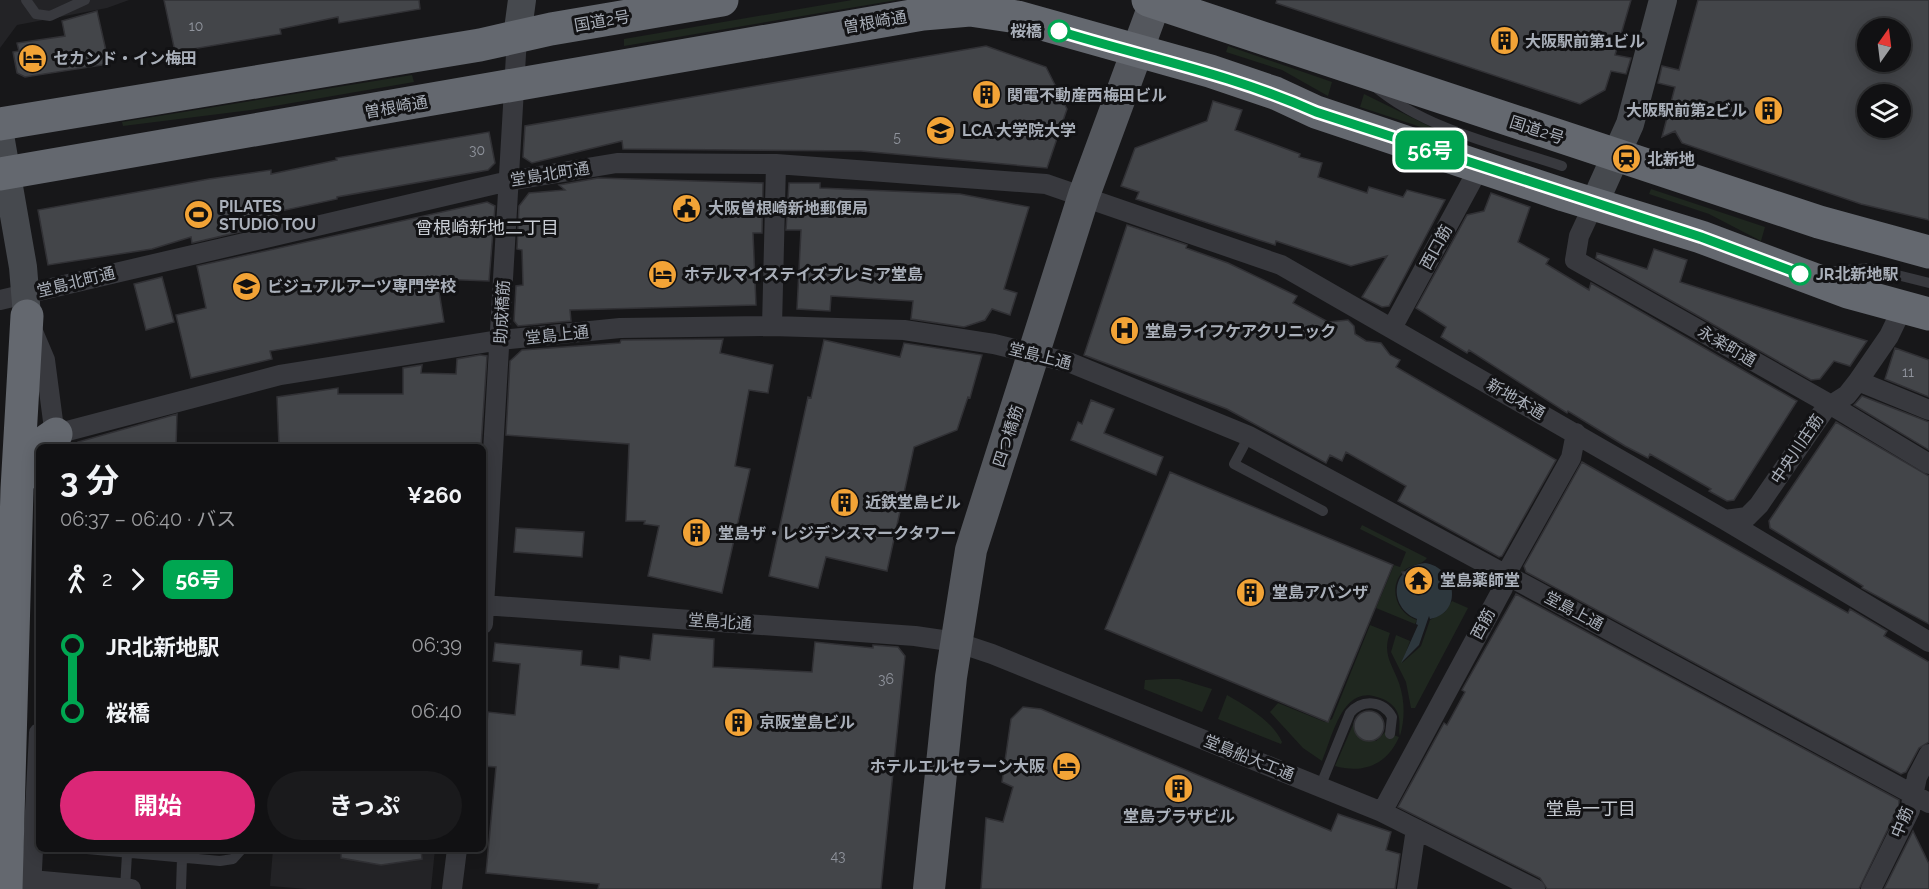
<!DOCTYPE html>
<html lang="ja">
<meta charset="utf-8">
<style>
body{margin:0;font-family:Raleway,"Noto Sans JP",sans-serif;background:#1a1a1c;color:#f1f3f6;height:100vh;display:flex;flex-direction:column;font-size:22px;white-space:nowrap}
*{box-sizing:border-box;margin:0}
p{font-size:20px;color:#9c9da0}
.icon{flex:none;width:33px;height:33px;fill:none;stroke:currentColor;stroke-width:2;stroke-linecap:round;stroke-linejoin:round}
.map{position:relative;flex:1;overflow:hidden}
.details{position:absolute;left:36px;top:444px;width:450px;height:408px;display:flex;flex-direction:column;background:#111113;border-radius:9px;box-shadow:0 3px 15px #0003,0 0 0 2px #303133}
.details>*{flex:none}
.badge{padding:0 12px;border-radius:9px;font-size:21px;line-height:39px}
.needle{width:39px;rotate:14deg}
.buttons{position:absolute;left:1857px;top:18px;display:grid;gap:12px}
.buttons a{display:grid;place-items:center;width:54px;height:54px;border-radius:50%;background:#111113;box-shadow:0 3px 15px #0003,0 0 0 2px #303133;font-size:30px}
.map>.badge{position:absolute;translate:-50% -50%;box-shadow:0 0 0 3px #fff}
.legs{display:flex;align-items:center;gap:9px;height:66px;padding:0 24px;font-size:20px}
.legs p{margin-inline-start:auto}
.headline{display:flex;align-items:center;justify-content:space-between;height:102px;padding:0 24px}
h1{font-size:33px;font-weight:700;line-height:45px}
.action{display:flex;gap:12px;margin-top:auto;padding:12px 24px}
.action a{flex:1;height:69px;border-radius:36px;background:#db2777;color:#fff;font-size:24px;font-weight:700;line-height:69px;text-align:center}
.action a+a{background:#1a1a1c;color:#f1f3f6}
ul{padding:0 24px;list-style:none}
li{display:flex;align-items:center;gap:21px;height:66px;font-size:22px}
li i{display:grid;place-items:center;width:9px;height:100%;margin:0 8px;background:currentColor}
li i::after{content:'';width:15px;height:15px;margin:-8px;border:4px solid;border-radius:50%;background:#111113}
li p{margin-inline-start:auto}
li:first-child i{background:linear-gradient(#0000 50%,currentColor 0)}
li:last-child i{background:linear-gradient(currentColor 50%,#0000 0)}
.map>svg:first-child{display:block}
.built{fill:#232326}
.green{fill:#1f271f}
.water{fill:#2d373d}
.building{fill:#434549;stroke:#313135;stroke-width:1.5;fill-rule:evenodd}
.lines{fill:none;stroke-linecap:round;stroke-linejoin:round}
.lane{stroke:#38393e;stroke-width:10}
.street{stroke:#38393e;stroke-width:20}
.secondary{stroke:#46494e;stroke-width:28}
.primary{stroke:#54575d;stroke-width:32}
.highway{stroke:#64686f;stroke-width:33}
.line-1-casing{stroke:#fff;stroke-width:14}
.line-1{stroke:#00a651;stroke-width:9}
.stop-1-dot{fill:#fff;stroke:#00a651;stroke-width:3}
.labels{text-anchor:middle;dominant-baseline:central;stroke-width:6;stroke-linejoin:round;paint-order:stroke}
.number-label{font-size:14px;fill:#90949d}
.street-label{font-size:16px;fill:#a9afb9;stroke:#121214}
.stop-label{font-size:16px;font-weight:bold;fill:#a9afb9;stroke:#121214;text-anchor:end}
.poi-label{font-size:16px;font-weight:bold;fill:#a9afb9;stroke:#121214;text-anchor:start}
.neighbourhood-label{font-size:18px;fill:#caced5;stroke:#121214}
</style>
<div class="map">
<svg width="1929" height="889" viewBox="0 0 1929 889">
<rect width="100%" height="100%" fill="#171719"/>
<path class="built" d="M0,0H129L107,8L17,25L0,48Z
M273,849H435L431,889H307L270,886Z"/>
<path class="green" d="M852,0H897L624,46V39Z
M1228,46L1332,82L1328,96L1282,70L1226,52Z
M412,75L414,82L251,110L123,126L122,122Z
M1364,94L1437,130L1436,132L1360,107Z
M1651,189L1765,227L1761,241L1709,214L1649,194Z
M1362,525L1427,558C1422,565 1413,564 1406,569C1387,584 1395,613 1417,620L1415,624L1376,608L1394,565L1400,567L1406,552L1360,529Z
M1452,601L1468,608L1415,708H1411L1406,682L1391,652L1396,635L1410,641L1402,663L1421,646L1430,620L1445,612Z
M1370,625L1390,633C1382,654 1392,664 1399,683C1405,701 1405,718 1400,736C1398,731 1401,722 1398,714C1395,705 1386,699 1377,697C1342,685 1332,738 1322,761L1303,748L1270,712L1278,703L1325,722L1332,719Z
M1162,679H1179L1212,689L1202,712L1144,689L1145,680Z
M1227,695C1246,706 1273,721 1282,742L1281,744L1218,719Z
M1356,718L1354,730L1365,741H1376L1385,732L1399,737C1387,765 1363,774 1335,766Z"/>
<path class="water" d="M1425,563C1456,567 1464,613 1430,619L1429,616L1419,645L1401,663L1418,625L1416,624L1417,619C1387,607 1391,566 1425,563Z"/>
<path class="building" d="M164,0H419L420,9L339,23L338,17L280,29L281,34L175,52Z
M1277,0H1631L1615,55L1631,58L1626,74L1611,71L1605,90L1580,104L1276,3Z
M1698,0H1929V220L1861,204L1682,143L1675,131L1662,137L1675,87L1658,83L1662,66L1679,70ZM1868,28H1900V62H1868ZM1868,94H1900V128H1868Z
M97,11L109,64L25,77L17,73L13,52L19,51L17,43L65,36L62,21Z
M986,46L1046,67L1067,109L1047,168L861,151L623,149L622,141L532,163L523,157L525,126Z
M1213,101L1242,110L1235,130L1300,154L1299,157L1322,163L1318,177L1367,193L1369,187L1403,197L1407,190L1445,200L1389,306L1382,307L1362,297L1387,256L1351,266L1276,241L1275,245L1259,240L1136,199L1139,192L1121,186L1135,148L1207,121Z
M489,132L495,163L488,170L337,197V199L276,212L278,223L192,243L191,237L152,249L48,265L38,210L209,179L271,170V174L337,160L336,158Z
M598,178L763,183L762,233H753L756,305L570,310L571,321L518,326L514,321L516,286L523,285L522,250L517,249L519,206L529,193L565,190L559,185Z
M789,183H820V188L960,194L1029,207L1004,289L1017,293L1010,315L992,309L985,320L964,327L911,319L913,301L831,296L830,311L797,309L801,230H786Z
M1491,193L1530,207L1518,242L1549,259L1546,264L1589,290L1591,283L1797,401L1734,500L1727,501L1709,491L1711,489L1650,454L1648,458L1625,446L1568,411L1567,413L1469,350L1467,353L1441,337L1446,327L1416,308L1467,215L1484,211Z
M487,202L495,206L489,281L437,279L444,322L270,351L272,359L191,378L176,315L206,308L197,266Z
M1127,225L1187,245L1186,248L1228,263L1297,296L1293,303L1328,322L1348,320L1354,326L1355,334L1366,341L1381,343L1390,355L1400,360L1396,367L1556,460L1502,556L1499,557L1398,501L1406,486L1346,452L1342,461L1330,455L1326,463L1227,409L1084,355Z
M1654,249L1687,260L1680,282L1867,341L1850,366L1834,361L1820,379L1811,380L1596,258L1597,253L1647,269Z
M162,277L174,322L146,330L134,284Z
M723,339L720,353L773,365L768,393L749,390L735,466L750,469L722,593L648,576L659,526L644,524L645,521H626L629,444L506,435L510,361L522,350L620,343L621,340Z
M824,340L900,357L904,343L982,355L970,398L968,397L957,430L914,447L887,571L826,557L818,588L769,576L808,397L811,398Z
M1895,348L1929,360V397L1885,379Z
M480,355L487,356L481,447L394,445V447H279L277,397L338,388V394H403V368L422,365L421,373L456,374L457,359Z
M1862,396L1929,422V450L1854,405Z
M1091,400L1114,409L1104,433L1163,457L1156,475L1071,440L1078,422L1082,424Z
M177,414L176,447H79L78,442Z
M1836,422L1929,476V624L1862,588L1863,586L1770,528L1769,521Z
M1582,462L1848,613L1850,609L1887,631L1884,636L1929,662V742L1919,748L1906,772L1901,774L1526,572L1524,566Z
M1170,472L1393,565L1328,722L1105,629Z
M516,528L584,532L582,557L514,552Z
M1420,570L1427,574L1432,584L1418,591L1411,588L1402,572Z
M1516,594L1899,800V806L1859,889H1547L1540,878L1398,807L1444,723L1447,725L1465,692L1462,690Z
M653,634L714,639L713,667L812,672L815,642L873,648V645L898,647L905,656L881,889H598L599,884L486,873L496,767L483,766L488,712L515,715L520,664L493,661L495,643L582,651L581,665L619,669L620,656L650,660Z
M1023,707L1041,709L1331,831L1338,814L1391,832L1386,850L1400,854L1395,889H981L986,818L1003,822L1013,787L1002,782L1011,719Z
M1354 726a15 15 0 1 1 30 0a15 15 0 1 1-30 0Z
M1913,831L1929,864V889H1884Z
M341,849H421L422,859L381,865L341,858Z"/>
<g class="lines">
<path class="lane" d="M26,0L36,14L50,16L85,0
M1375,87C1427,130 1499,145 1562,166
M1826,272L1869,268L1929,283
M1249,436L1234,464L1323,511
M1320,787L1350,713C1362,699 1383,700 1392,717L1390,734
M87,849L220,861L233,859L242,849
M125,888L127,854
M181,889L182,858"/>
<path class="street" d="M1594,204L1579,236L1575,260L1831,405L1929,464
M0,300L509,181L617,163L776,164L1046,184L1281,265L1725,520L1929,642
M772,326L776,164
M31,327L45,360L56,444
M1392,328L1480,166
M1858,381L1929,410
M56,434L280,375L500,340L620,328L772,326L904,330L994,344L1071,363L1249,436L1929,803
M1725,520L1747,517L1759,505L1825,409L1847,395L1858,381L1889,336L1903,307
M483,605L915,636L956,642L992,654L1382,812L1535,889
M483,624L517,37
M1382,812L1503,588L1506,574L1571,458L1576,433
M31,880L131,889
M31,889L39,733
M452,889L457,849
M1407,889L1416,829
M1871,889L1910,810L1917,777L1929,754"/>
<path class="secondary" d="M517,37L522,0
M0,135L23,267L27,316
M1594,204L1630,124L1663,0"/>
<path class="primary" d="M929,889L951,677L971,550L1084,195L1156,0"/>
<path class="highway" d="M1148,0L1819,222L1929,252
M0,124L480,45L551,29L722,0
M0,174L923,14L970,10L1017,17L1210,71L1275,93L1316,112L1564,195L1701,237L1848,292L1929,314
M19,481C29,456 33,449 56,434
M6,889L17,489L27,316"/>
</g>
<g class="lines">
<defs>
<path id="line-1" d="M1059,31C1147,58 1231,74 1316,112L1701,237L1800,274"/>
</defs>
<use href="#line-1" class="line-1-casing"/>
<use href="#line-1" class="line-1"/>
</g>
<defs>
<symbol id="building-disc" viewBox="-11 -11 22 22"><circle r="9.5" fill="#f2a336" stroke="#121214"/><path d="M-4-6H4V6H1V3H-1V6H-4ZM-2.5-4.3h1.7v1.8h-1.7ZM.8-4.3h1.7v1.8H.8ZM-2.5-1h1.7V.8h-1.7ZM.8-1h1.7V.8H.8Z" fill="#111"/></symbol>
<symbol id="hotel-disc" viewBox="-11 -11 22 22"><circle r="9.5" fill="#f2a336" stroke="#121214"/><path d="M-6-4.5h1.5V1H6V5H4.5V3h-9V5H-6ZM-4 0a1.8 1.8 0 1 1 3.6 0ZM.5 0V-2.5h3Q6-2.5 6 0Z" fill="#111"/></symbol>
<symbol id="university-disc" viewBox="-11 -11 22 22"><circle r="9.5" fill="#f2a336" stroke="#121214"/><path d="M0-5L7-2L0 1L-7-2ZM-4 1L0 2.5L4 1V4Q0 6-4 4Z" fill="#111"/></symbol>
<symbol id="station-disc" viewBox="-11 -11 22 22"><circle r="9.5" fill="#f2a336" stroke="#121214"/><path d="M-3-6H3Q5-6 5-4V2Q5 4 3 4L4.5 6H3L1.5 4h-3L-3 6H-4.5L-3 4Q-5 4-5 2V-4Q-5-6-3-6ZM-3.5-4v3h7v-3ZM-3.5 1v1.5H-2V1ZM2 1v1.5H3.5V1Z" fill="#111"/></symbol>
<symbol id="civic-disc" viewBox="-11 -11 22 22"><circle r="9.5" fill="#f2a336" stroke="#121214"/><path d="M-.6-6.5H3V-4.5H.6V-3L4-1V1h2V6H-6V1h2V-1L-.6-3ZM-1.2 2.5V6h2.4V2.5Z" fill="#111"/></symbol>
<symbol id="stadium-disc" viewBox="-11 -11 22 22"><circle r="9.5" fill="#f2a336" stroke="#121214"/><path d="M0-5a6.5 5 0 1 0 0 10a6.5 5 0 1 0 0-10ZM-3.5-1.8h7v3.6h-7Z" fill="#111"/></symbol>
<symbol id="hospital-disc" viewBox="-11 -11 22 22"><circle r="9.5" fill="#f2a336" stroke="#121214"/><path d="M-5-5h3v3.5h4V-5h3V5h-3V1.5h-4V5h-3Z" fill="#111"/></symbol>
<symbol id="temple-disc" viewBox="-11 -11 22 22"><circle r="9.5" fill="#f2a336" stroke="#121214"/><path d="M0-6L5-2H3V0L6.5 2.5H4V6H1.5V3h-3V6H-4V2.5H-6.5L-3 0V-2H-5Z" fill="#111"/></symbol>
</defs>
<g fill-rule="evenodd">
<use href="#building-disc" x="1488" y="24" width="33" height="33"/>
<use href="#hotel-disc" x="16" y="42" width="33" height="33"/>
<use href="#building-disc" x="970" y="78" width="33" height="33"/>
<use href="#building-disc" x="1752" y="94" width="33" height="33"/>
<use href="#university-disc" x="924" y="114" width="33" height="33"/>
<use href="#station-disc" x="1610" y="142" width="33" height="33"/>
<use href="#civic-disc" x="670" y="192" width="33" height="33"/>
<use href="#stadium-disc" x="182" y="198" width="33" height="33"/>
<use href="#hotel-disc" x="646" y="258" width="33" height="33"/>
<use href="#university-disc" x="230" y="270" width="33" height="33"/>
<use href="#hospital-disc" x="1108" y="314" width="33" height="33"/>
<use href="#building-disc" x="828" y="486" width="33" height="33"/>
<use href="#building-disc" x="680" y="516" width="33" height="33"/>
<use href="#temple-disc" x="1402" y="564" width="33" height="33"/>
<use href="#building-disc" x="1234" y="576" width="33" height="33"/>
<use href="#building-disc" x="722" y="706" width="33" height="33"/>
<use href="#hotel-disc" x="1050" y="750" width="33" height="33"/>
<use href="#building-disc" x="1162" y="772" width="33" height="33"/>
</g>
<g class="stop-1-dot">
<circle cx="1059" cy="31" r="10"/>
<circle cx="1800" cy="274" r="10"/>
</g>
<g class="labels">
<g class="number-label">
<text x="196" y="26">10</text>
<text x="897" y="137">5</text>
<text x="477" y="150">30</text>
<text x="1908" y="372">11</text>
<text x="886" y="679">36</text>
<text x="838" y="856">43</text>
</g>
<g class="street-label">
<text transform="translate(602 21) rotate(-10)">国道2号</text>
<text transform="translate(875 22) rotate(-10)">曽根崎通</text>
<text transform="translate(396 107) rotate(-10)">曽根崎通</text>
<text transform="translate(1537 130) rotate(18)">国道2号</text>
<text transform="translate(550 174) rotate(-9)">堂島北町通</text>
<text transform="translate(1436 247) rotate(-61)">西口筋</text>
<text transform="translate(76 282) rotate(-14)">堂島北町通</text>
<text transform="translate(502 312) rotate(-87)">助成橋筋</text>
<text transform="translate(557 335) rotate(-6)">堂島上通</text>
<text transform="translate(1727 346) rotate(30)">永楽町通</text>
<text transform="translate(1040 356) rotate(14)">堂島上通</text>
<text transform="translate(1516 399) rotate(30)">新地本通</text>
<text transform="translate(1008 436) rotate(-72)">四つ橋筋</text>
<text transform="translate(1797 449) rotate(-56)">中央川庄筋</text>
<text transform="translate(1574 611) rotate(28)">堂島上通</text>
<text transform="translate(720 622) rotate(4)">堂島北通</text>
<text transform="translate(1483 624) rotate(-62)">西筋</text>
<text transform="translate(1249 758) rotate(22)">堂島船大工通</text>
<text transform="translate(1902 822) rotate(-67)">中筋</text>
</g>
<g class="stop-label">
<text x="1042" y="31">桜橋</text>
<text x="1816" y="274" text-anchor="start">JR北新地駅</text>
</g>
<g class="poi-label">
<text x="1525" y="41">大阪駅前第1ビル</text>
<text x="53" y="58">セカンド・イン梅田</text>
<text x="1007" y="95">関電不動産西梅田ビル</text>
<text x="1747" y="110" text-anchor="end">大阪駅前第2ビル</text>
<text x="962" y="130">LCA 大学院大学</text>
<text x="1647" y="159">北新地</text>
<text x="219" y="206">PILATES<tspan x="219" dy="18">STUDIO TOU</tspan></text>
<text x="708" y="208">大阪曽根崎新地郵便局</text>
<text x="684" y="274">ホテルマイステイズプレミア堂島</text>
<text x="267" y="286">ビジュアルアーツ専門学校</text>
<text x="1145" y="331">堂島ライフケアクリニック</text>
<text x="865" y="502">近鉄堂島ビル</text>
<text x="718" y="533">堂島ザ・レジデンスマークタワー</text>
<text x="1440" y="580">堂島薬師堂</text>
<text x="1272" y="592">堂島アバンザ</text>
<text x="759" y="722">京阪堂島ビル</text>
<text x="1045" y="766" text-anchor="end">ホテルエルセラーン大阪</text>
<text x="1179" y="816" text-anchor="middle">堂島プラザビル</text>
</g>
<g class="neighbourhood-label">
<text x="487" y="227">曾根崎新地二丁目</text>
<text x="1591" y="808">堂島一丁目</text>
</g>
</g>
</svg>
<div class="buttons">
<a><svg class="needle" viewBox="-14 -14 28 28"><path d="M0-13l5 13h-10z" fill="#e53935"/><path d="M0 13l5-13h-10z" fill="#9c9da0"/></svg></a>
<a><svg class="icon" aria-label="layers" viewBox="0 0 24 24"><path d="M12 4l9 5-9 5-9-5zM3 14l9 5 9-5"/></svg></a>
</div>
<b class="badge" style="left:1430px;top:150px;background:#00a651;color:#fff">56号</b>
<section class="details">
<div class="headline"><div><h1>3 分</h1><p>06:37 – 06:40 · バス</p></div><b>¥260</b></div>
<div class="legs"><svg class="icon" aria-label="walk" viewBox="0 0 24 24"><circle cx="13" cy="4" r="2"/><path d="M13 8l-2 6 4 7M11 14l-3 7M7 12l3-4h3l4 4"/></svg>2<svg class="icon" aria-label="forward" viewBox="0 0 24 24"><path d="M9 5l7 7-7 7"/></svg><b class="badge" style="background:#00a651;color:#fff">56号</b></div>
<ul>
<li><i style="color:#00a651"></i><b>JR北新地駅</b><p>06:39</p></li>
<li><i style="color:#00a651"></i><b>桜橋</b><p>06:40</p></li>
</ul>
<div class="action"><a>開始</a><a>きっぷ</a></div>
</section>
</div>
